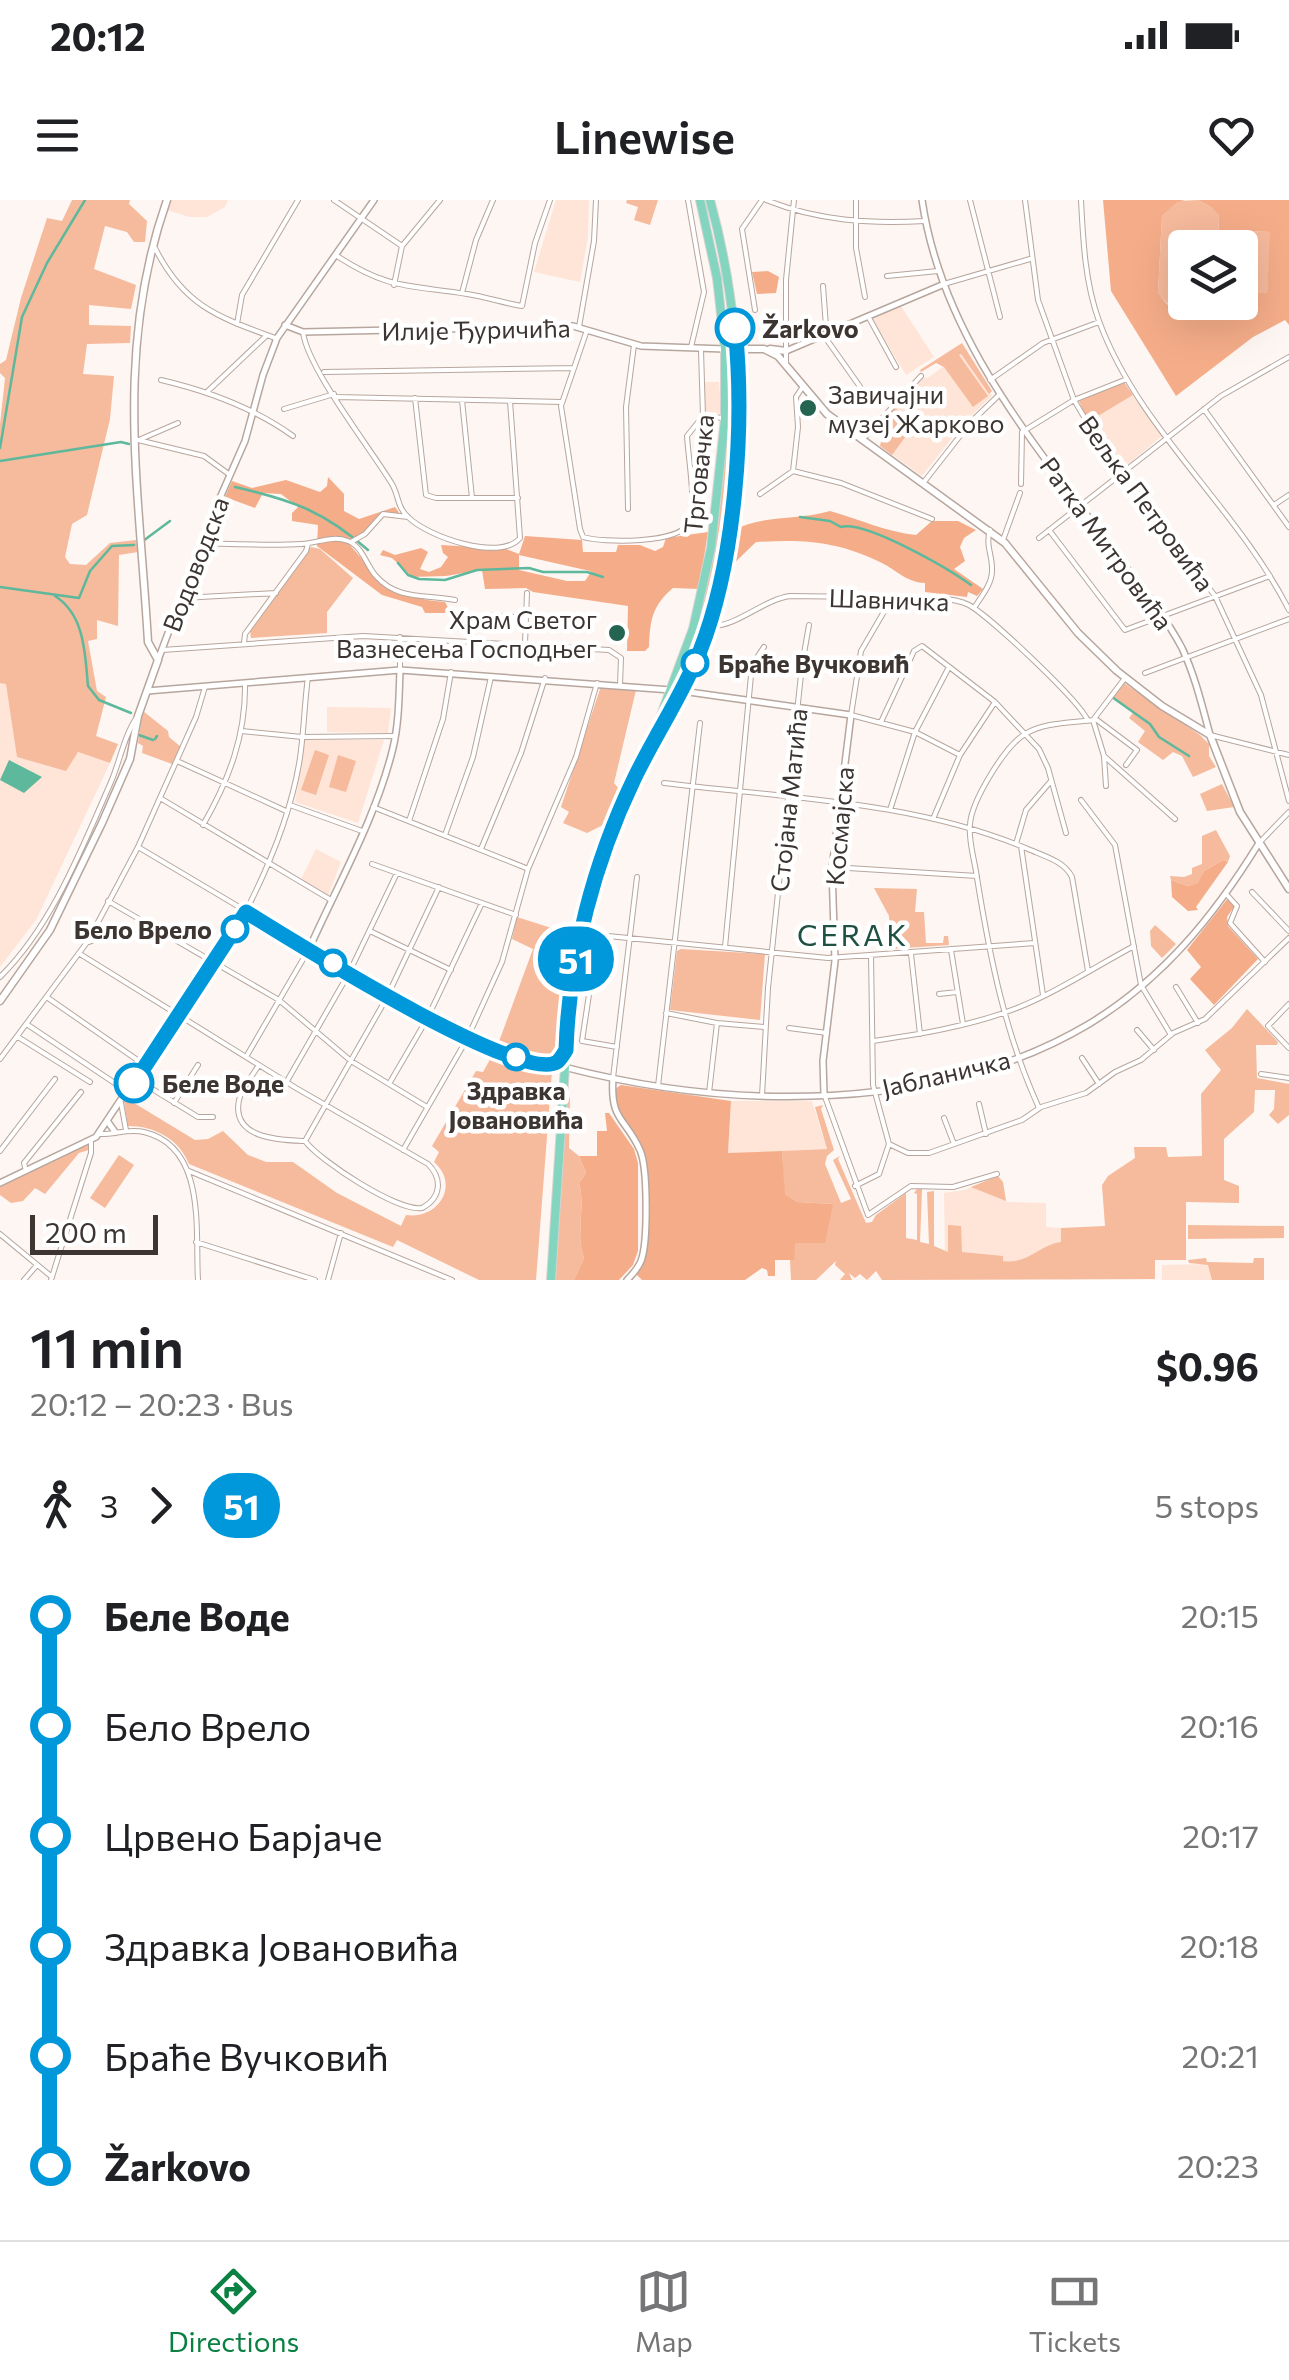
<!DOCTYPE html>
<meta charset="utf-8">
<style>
body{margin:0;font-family:Commissioner,sans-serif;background:#f6f6f6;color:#202124;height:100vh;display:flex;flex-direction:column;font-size:38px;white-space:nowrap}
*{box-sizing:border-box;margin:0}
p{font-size:32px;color:#757577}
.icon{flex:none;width:55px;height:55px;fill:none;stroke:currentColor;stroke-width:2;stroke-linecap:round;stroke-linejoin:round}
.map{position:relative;height:1080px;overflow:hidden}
.side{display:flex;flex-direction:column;background:#fff;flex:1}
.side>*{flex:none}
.badge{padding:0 20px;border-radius:32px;font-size:35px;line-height:65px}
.tools{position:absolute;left:1168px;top:30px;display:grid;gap:20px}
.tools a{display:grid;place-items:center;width:90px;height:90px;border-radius:10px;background:#fff;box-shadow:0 10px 40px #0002;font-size:50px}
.scale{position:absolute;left:30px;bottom:25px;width:128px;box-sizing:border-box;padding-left:10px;border:5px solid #3c3532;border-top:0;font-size:28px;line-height:35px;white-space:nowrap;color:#3c3532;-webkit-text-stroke:8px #fff;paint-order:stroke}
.map>.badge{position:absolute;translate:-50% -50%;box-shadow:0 0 0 5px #fff}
.legs{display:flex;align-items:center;gap:15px;height:110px;padding:0 30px;font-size:32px}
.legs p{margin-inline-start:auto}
.head{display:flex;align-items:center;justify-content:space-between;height:170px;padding:0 30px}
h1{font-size:55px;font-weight:600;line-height:75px}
ul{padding:0 30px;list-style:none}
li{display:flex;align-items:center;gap:35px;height:110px;font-size:38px}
li i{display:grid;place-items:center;width:15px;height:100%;margin:0 12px;background:currentColor}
li i::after{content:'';width:25px;height:25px;margin:-12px;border:8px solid;border-radius:50%;background:#fff}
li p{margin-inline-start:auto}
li:first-child i{background:linear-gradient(#0000 50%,currentColor 0)}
li:last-child i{background:linear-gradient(currentColor 50%,#0000 0)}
.status{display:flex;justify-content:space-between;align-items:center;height:70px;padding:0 50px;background:#fff;direction:ltr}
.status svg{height:28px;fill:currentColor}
header{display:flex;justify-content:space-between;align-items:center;height:130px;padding:0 30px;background:#fff;font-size:45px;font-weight:600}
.tabs{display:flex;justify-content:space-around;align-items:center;height:140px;border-top:2px solid #e0e0e0;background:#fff;font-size:28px;color:#757577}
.tabs a{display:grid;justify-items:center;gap:5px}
.tabs .current{color:#0b8043}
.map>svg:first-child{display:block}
.built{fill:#fee5d8}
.green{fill:#f6ba9c}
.forest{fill:#f5ad89;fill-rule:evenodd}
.water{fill:#5db89c}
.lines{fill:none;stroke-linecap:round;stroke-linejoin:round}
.stream{stroke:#5db89c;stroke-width:2.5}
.minor-casing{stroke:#b7a69e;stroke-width:6}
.tertiary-casing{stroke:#b7a69e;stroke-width:8}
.secondary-casing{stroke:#b7a69e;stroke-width:9}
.primary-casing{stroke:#d4d3d2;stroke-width:10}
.minor{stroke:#fff;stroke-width:4}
.tertiary{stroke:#fff;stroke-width:5}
.secondary{stroke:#fff;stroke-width:6}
.primary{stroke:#84d5bf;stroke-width:8}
.line-1-casing{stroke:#fff;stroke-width:22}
.line-1{stroke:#0098da;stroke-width:15}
.stop-1-dot{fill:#fff;stroke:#0098da;stroke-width:5}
.poi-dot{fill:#246451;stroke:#fff;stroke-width:4}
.labels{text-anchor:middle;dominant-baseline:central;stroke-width:9;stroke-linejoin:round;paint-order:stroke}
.stop-label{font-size:25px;font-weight:bold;fill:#3c3532;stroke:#fff;text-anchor:start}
.street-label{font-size:25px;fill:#3c3532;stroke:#fff}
.poi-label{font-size:25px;fill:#3c3532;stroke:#fff;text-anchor:start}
.quarter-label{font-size:30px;letter-spacing:2.5px;fill:#1f5142;stroke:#fff}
</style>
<div class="status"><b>20:12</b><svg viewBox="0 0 49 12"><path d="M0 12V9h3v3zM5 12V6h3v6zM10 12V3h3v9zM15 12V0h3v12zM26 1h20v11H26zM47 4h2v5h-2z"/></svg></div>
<header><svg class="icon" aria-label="menu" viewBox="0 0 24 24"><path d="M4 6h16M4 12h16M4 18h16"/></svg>Linewise<svg class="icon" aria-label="heart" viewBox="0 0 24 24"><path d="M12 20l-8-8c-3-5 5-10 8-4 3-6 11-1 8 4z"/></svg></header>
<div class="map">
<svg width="1289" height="1080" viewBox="0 0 1289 1080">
<rect width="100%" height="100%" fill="#fdf6f2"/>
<path class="built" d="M170,0H228L225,7L207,17H189L167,10Z
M556,0H589L588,37L580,82L534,72Z
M901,106L934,157L906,175L872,119Z
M966,149L992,196L963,224L922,276L880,246L882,238L873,232L924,177L928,178Z
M705,182H719L721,211L718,216L704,212Z
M1133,195L1163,235L1125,267L1088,222Z
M0,483H6L77,552L110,563L36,720L0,767Z
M327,507L391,508L388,533L327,532Z
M305,540H384L358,623L295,602Z
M316,649L341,662L328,696L300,681Z
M731,901H812L827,949L728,954Z
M998,976L1003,982L1006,1002L1046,1003V1027L1061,1028V1058L1073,1080L945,1057L944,993L964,990Z
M1206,1064L1211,1069L1212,1080H1162V1065Z"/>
<path class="green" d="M72,0H130L129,4L147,21L145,42H134L127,32L105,26L94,69L136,85L131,109L89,105V125L131,126L130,143L87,144L83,174L114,176L110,219L87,315L72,324L65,357L70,364L86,365L110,343L136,340L138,352L119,355L118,426L97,420V439L88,441L97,491L106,497L96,536L118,544L110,563L78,552L66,571L17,557L6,484L0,483V224L5,178L0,173V164L6,160L21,98L47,18L62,21Z
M627,0H658L650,25L634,20L638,7L626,3Z
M1198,0L1211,7L1219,16L1218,47L1185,48V102L1210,103C1190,115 1171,114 1158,92L1162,16L1177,1Z
M1228,30L1271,32L1267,94L1240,93V48H1227Z
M962,143L992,191L989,194L961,154L959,155L988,196L973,207L944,167L936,163L921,172L920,170Z
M730,159L734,164C735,246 732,338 709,418C702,440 691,461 683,482L676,487L697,428L708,379L725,253Z
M1124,182L1133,195L1088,222L1079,201Z
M895,208L911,220L902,225L901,231L906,236L892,255L880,246L882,238L873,232Z
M311,347L320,349L353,378L327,412V433L251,438L250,431Z
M1124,483L1200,535L1209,544V556L1216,567L1193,577L1182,556L1173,552L1163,560L1138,542L1145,531L1129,518L1133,513L1113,498Z
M601,486L636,490L614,583L620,590L605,624L587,633L563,623L569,612L561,607Z
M143,511L168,531L169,537L181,547L172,564L142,553L143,546L138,543Z
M315,550L329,555L316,595L301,590Z
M338,555L356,561L346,592L329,587Z
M1222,584L1234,607L1207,611L1200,594Z
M1216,630L1230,656L1228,662L1223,660L1204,671L1199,683L1188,686L1171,680L1170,676L1184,677L1192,674V668L1202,664V636Z
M874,688L917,689L915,712H924L926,743H943L944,736H948L949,745L891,749L889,716Z
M517,717L573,735L553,858L536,1080H479L397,1040L393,1047L189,964C179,939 155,926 128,926L124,901L131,895L134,903L195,940L208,939L223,931L248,955L266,962H293L337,993L401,1026L406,1015C439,1020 460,984 434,962L439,952L432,946L476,871L483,872L497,847L533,749L512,739Z
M1155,725L1176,744L1162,758L1151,746L1150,731Z
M681,749L765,754L760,820L670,810L677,751Z
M1247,809L1278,842L1277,845H1256L1257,878L1289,884V915L1278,924L1269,915L1274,909L1275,890H1255L1254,912L1224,939V980L1239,986V1003L1186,1002V1060H1155V1079L882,1080L876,1071L867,1080L860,1074L855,1078L849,1073L852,1080H840L845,1074L835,1065L836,1061L816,1080H791L790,1060H794V1043L833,1004L798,1002L784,995L782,951L827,949L815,907L823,905L821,909L834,950L827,956L825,964L841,1003L851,999L833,960L840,956L838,959L866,1023L872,1022L876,1015L906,993V1038L917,1040V994L914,993L917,989H922L920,1042L929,1044L927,992L934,991V1046L948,1052V1025L961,1026L962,1052L1003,1056V1061C1027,1065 1039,1045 1061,1042V1028L1105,1026L1102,985L1108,976L1135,958L1134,947H1166L1168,957L1202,956L1201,894L1221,870L1205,850L1232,828Z
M570,897L569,948L579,956L586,973L579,983C586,1008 575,1033 584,1058L574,1080H555L566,902Z
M91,941L92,949L79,953L45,994L35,988L23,1001L11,1003L0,995V983Z
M119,955L134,965L105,1008L90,998Z
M998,976L1003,982L1006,1001L971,987Z
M1188,1025L1284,1026V1038L1188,1039Z
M1206,1058L1207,1062L1253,1063L1254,1058H1264V1080H1212L1208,1065L1189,1063L1188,1060Z"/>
<path class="forest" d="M1103,0H1185L1177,2L1162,16L1158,92C1176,123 1191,106 1215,102C1223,101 1232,102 1240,102V93H1267L1270,32L1228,30L1227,47H1218L1219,16L1211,7L1198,0H1289V125L1285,120L1253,137L1176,196L1111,91Z
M768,71L779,77L776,93L757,94L752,72Z
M328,277L344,294V311L359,319L395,307L400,314C373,310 378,318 365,333C365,334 350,343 349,344C382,381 392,398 445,402L451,413H425L422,407L382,395L317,346L318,325L292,321V313L298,307L281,294L263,293L255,308L225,297L232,281L252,288L286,280L320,292L327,286Z
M830,311C859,319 886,332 916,335L932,321H958L976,330L964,338L960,347L965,361L954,369L983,389L977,396L968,392L967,397L925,392V383C908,383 896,370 882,363C838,341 804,339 756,342L727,370L733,330C768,314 795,321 830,311Z
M708,332L699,389L673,388C652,406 650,420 649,447L645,451H627L628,406L533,392L526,388L485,389L482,370L446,376L412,377L392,358L380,355L383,350L395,355L421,348L428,352L420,369L429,372L441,367L448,357L443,353L441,345L506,349L519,354L525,336L582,340L583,352H616L618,345H640L655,351L663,347L666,338ZM519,355L590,371L591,372L585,381H567L519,370Z
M1223,660L1228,662L1196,707L1198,710L1188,711L1172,697L1171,680L1188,686L1198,683L1204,671Z
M1228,698L1236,704L1227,717L1228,726L1258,759L1214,805L1190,779L1201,767L1187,750Z
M621,885L731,901L728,953L782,951L785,995L798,1002L833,1004L825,1043H795L794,1060H775V1076H768L767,1070L762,1068L745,1080H642L637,1075C645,1051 652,975 643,951C634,929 612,916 615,889Z
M605,913H609L634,949L638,963V1051L633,1065L619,1080H574L584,1058C575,1033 586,1008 579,983L586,973L579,956H597V931H607Z"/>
<path class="water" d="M9,560L42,577L24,593L0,580Z"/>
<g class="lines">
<path class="stream" d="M0,248L22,117L47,63L85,0
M0,261L121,242L129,244
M235,287C292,300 324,311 368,350
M800,317L830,321L841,327C865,320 949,369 971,385
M143,341L170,321
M398,363L408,375L419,379L445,380L477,370L529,368L543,372H587L603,377
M0,387L79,398L90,371L112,346L134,345
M55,396C85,415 85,454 88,486L99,500L131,513
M1112,497L1150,524L1159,537L1189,556
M139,535L153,540
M155,539L157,536"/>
<defs>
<path id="minor" d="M334,0L402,46
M688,0L704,92L691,147
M766,0C818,21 870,24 925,21
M856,0V48L865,97
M970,0L1000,117
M1025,0L1038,100L1074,200L1097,239L1215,396L1261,495L1289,601
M1081,0C1083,40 1085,83 1099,121C1139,230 1237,307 1289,410
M155,48C184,106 218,117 275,138
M337,56C389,90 410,85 467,94C486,97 504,103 522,106L535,43L550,0
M887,76L938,71
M944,84L1030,59
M394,85L402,46L440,0
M823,86L827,140L868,198
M462,93L476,40L493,0
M755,110L742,29L762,0
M868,116L896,167
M237,124L242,95L298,0
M579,127L594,41L596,0
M587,130L561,206L580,329L583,337C603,343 679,344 689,323C697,307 688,256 687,236L703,216L701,150
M303,132C307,168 371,249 392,284C399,296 397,307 408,317C428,337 501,362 520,338L510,201
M786,164V80L794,0
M324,172L574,168
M161,180C208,191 254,208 293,236
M990,180L1043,143L1099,122
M208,191L266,136
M336,197L562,202
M415,198L426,295L436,298H518
M462,200L472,298
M284,209L334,194
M1204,209L1289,327
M703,216L723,218
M134,239L204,256L230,275
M141,239L178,223
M862,240L921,176
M793,271L798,227L796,197L802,188
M924,282L970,223L999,195
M1021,284L1022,232L1074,200L1127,179
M760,294L793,271L841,283L932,319
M1274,305L1289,295
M628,309L626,207L634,145
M1049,330L1125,430L1270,376
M1039,338L1221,196L1289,157
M1003,340L1020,293
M351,342L365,334L383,314L408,317
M202,343C235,344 269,346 302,344C318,343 332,335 348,341C363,347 366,365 376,376C398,401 427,394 455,400
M182,398L276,393
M892,398L861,451L851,515L915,532L960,555
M974,408C981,397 992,384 992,371C993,356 985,346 990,330
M489,415L526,418
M709,426C736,428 762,400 790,396L938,398C948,399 959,400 969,405C989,416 1080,501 1088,521
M400,437V470
M244,443L245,434L306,351L308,344
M525,443L527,393
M162,450L363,436L609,450L621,458L620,485
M1145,473L1289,419
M1093,520L1104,556L1106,586
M1097,520L1137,550L1126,565
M881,522L914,451L922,446L995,502L1039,549L1048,568L1066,633
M242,531L302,537L395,536
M1210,535L1289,555
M1104,556L1175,619
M177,561L286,611
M664,583C785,598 915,601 1028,649C1044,656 1064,661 1072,677L1088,771
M160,598L331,700
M1081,600L1115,645L1141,785L1171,835
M290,605L362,631
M373,607L526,668
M890,610L915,532L949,467
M933,619L960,555L995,502
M409,621L443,519L451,472
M203,625C229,580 246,535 245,483
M445,635L473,557L491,477
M1261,641L1289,612
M1016,644L1026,610L1051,581
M1021,646L1043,795
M138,647L246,711C270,664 290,616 299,564C304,535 304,506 308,477
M481,649L521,553L545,478
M372,664L516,715
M832,667L977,676
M1252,692L1289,731
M1227,695L1237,706L1230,723L1265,762
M108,701L279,800L351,861L427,907
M370,731L451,770
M89,742L105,735
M725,747L752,465L764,447
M951,750L963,824
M80,754L296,888L428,964C443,979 441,998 422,1008C398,1012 320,961 305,941
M911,754L920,834
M0,777C52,726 82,648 111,582C120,561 124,536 137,517
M1176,787L1198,823
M939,794L957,792
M48,798L146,866
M1289,804L1268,826L1289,848
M666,813L717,823L765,827
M28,825L128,892
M789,828L827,833
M1137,830L1154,850
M18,837L90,882
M873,841C921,834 971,826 1017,808C1057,792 1095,767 1134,746
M617,847L582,841L598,735L828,758L1035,743
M246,857L309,749
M1082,858L1099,884
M0,859L88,741L138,647L196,517L205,487
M259,865C252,876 242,888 239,900C231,939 280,940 304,941
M1261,874L1289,878
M613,878L637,677
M136,879L198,917H213
M287,881L349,773L397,673
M389,884L427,819L482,703
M658,886L700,523
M709,893L717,823
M824,894L868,1015L911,986L953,987L997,974
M762,896L768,788L802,465L809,425
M121,903L126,930
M174,903L198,865
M979,904L986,934
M1039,908C1005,834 990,758 977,678C975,661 968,641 970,624C972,600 1005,546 1025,534C1045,522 1071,523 1093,520L1125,478
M944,918L954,944
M99,934C114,935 128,928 144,932C207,947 195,1031 198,1080
M305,941L386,799L439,687
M889,944L908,953H929L1022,920L1041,907L1086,893L1115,872L1141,860L1173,833L1205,819L1289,738
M403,950L467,839L502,762L528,669L576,557L597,483
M0,951L55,879
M26,971L24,963L81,892
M189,971L452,1080
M855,986L879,974L889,944L873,885L871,755
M0,1034L52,1077
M196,1042L315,1080
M24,1080L37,1065
M51,1080L91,953V941
M328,1080L341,1033"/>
<path id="tertiary" d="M922,0C942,137 1033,241 1112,349C1136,381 1163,412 1182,448C1195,476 1202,505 1210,535
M285,125L303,132L573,126L641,146L725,149
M786,151L942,85
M158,460L212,316L245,241L263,175L277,138L374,0
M147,491L400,470L671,490
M682,491L851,515L832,669L835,761L823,861L824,894
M309,749C338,684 376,618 393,548C399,523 399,496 400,470
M613,878C610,921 625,917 640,950C648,968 648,1043 641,1061C638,1068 633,1074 627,1080
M108,922L115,932
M0,983L96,937L246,711C316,755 401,813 477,843C506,855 535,859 564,867C729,910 938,914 1089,824C1163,779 1214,716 1259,643"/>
<path id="secondary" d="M735,149H764L778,156L827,214L1005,343L1078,433L1117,471L1162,506L1210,535L1240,612L1289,689
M770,149L786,151
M0,801L50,730L102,623L130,559L138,516L158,460L148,442C139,287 114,150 167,0"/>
<path id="primary" d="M656,538C668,522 676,503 685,485C751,343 751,149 710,0
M546,864L557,862L563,853
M551,1080L568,821L582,726L611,632L650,545L693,429L711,348L725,219V149L717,78L700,0"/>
</defs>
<use href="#minor" class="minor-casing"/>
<use href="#tertiary" class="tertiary-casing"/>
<use href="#secondary" class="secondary-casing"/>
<use href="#primary" class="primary-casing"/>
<use href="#minor" class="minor"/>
<use href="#tertiary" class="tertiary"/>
<use href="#secondary" class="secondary"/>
<use href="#primary" class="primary"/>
</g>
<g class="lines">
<defs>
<path id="line-1" d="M134,883L246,712C287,737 520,885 557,862C560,860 564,853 566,850C569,757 594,662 634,579C655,535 682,496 700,451C736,360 745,224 735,128"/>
</defs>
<use href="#line-1" class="line-1-casing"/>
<use href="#line-1" class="line-1"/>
</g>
<g class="stop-1-dot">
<circle cx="735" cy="128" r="18"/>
<circle cx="695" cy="463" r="12"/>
<circle cx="235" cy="729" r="12"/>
<circle cx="333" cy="763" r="12"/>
<circle cx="516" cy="857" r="12"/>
<circle cx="134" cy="883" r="18"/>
</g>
<g class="poi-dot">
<circle cx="808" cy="208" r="10"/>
<circle cx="617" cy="433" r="10"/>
</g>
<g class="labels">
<g class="stop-label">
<text x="762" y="128">Žarkovo</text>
<text x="718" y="463">Браће Вучковић</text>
<text x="212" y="729" text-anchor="end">Бело Врело</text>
<text x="162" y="883">Беле Воде</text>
<text x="516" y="890" text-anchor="middle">Здравка<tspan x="516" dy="29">Јовановића</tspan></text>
</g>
<g class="street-label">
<text transform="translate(476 129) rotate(-1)">Илије Ђуричића</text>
<text transform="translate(698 274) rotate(-84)">Трговачка</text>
<text transform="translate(1147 303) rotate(54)">Вељка Петровића</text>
<text transform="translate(1107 343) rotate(54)">Ратка Митровића</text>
<text transform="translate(195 364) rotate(-69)">Водоводска</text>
<text transform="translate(889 399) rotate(2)">Шавничка</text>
<text transform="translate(788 600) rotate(-84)">Стојана Матића</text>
<text transform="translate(839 626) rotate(-85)">Космајска</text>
<text transform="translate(946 873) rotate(-13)">Јабланичка</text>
</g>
<g class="poi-label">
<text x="828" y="194">Завичајни<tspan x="828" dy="29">музеј Жарково</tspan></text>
<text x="597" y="419" text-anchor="end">Храм Светог<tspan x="597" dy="29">Вазнесења Господњег</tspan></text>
</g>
<g class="quarter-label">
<text x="853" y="733">CERAK</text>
</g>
</g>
</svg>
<div class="tools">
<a><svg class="icon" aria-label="layers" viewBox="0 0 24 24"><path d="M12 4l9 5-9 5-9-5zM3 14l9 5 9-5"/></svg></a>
</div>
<div class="scale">200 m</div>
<b class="badge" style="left:576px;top:759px;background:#0098da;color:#fff">51</b>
</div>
<section class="side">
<div class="head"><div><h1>11 min</h1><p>20:12 – 20:23 · Bus</p></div><b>$0.96</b></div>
<div class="legs"><svg class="icon" aria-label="walk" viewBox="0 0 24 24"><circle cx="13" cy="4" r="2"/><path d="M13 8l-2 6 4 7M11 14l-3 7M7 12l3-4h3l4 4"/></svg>3<svg class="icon" aria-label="forward" viewBox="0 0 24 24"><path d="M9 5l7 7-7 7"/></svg><b class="badge" style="background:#0098da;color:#fff">51</b><p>5 stops</p></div>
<ul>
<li><i style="color:#0098da"></i><b>Беле Воде</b><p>20:15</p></li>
<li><i style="color:#0098da"></i><span>Бело Врело</span><p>20:16</p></li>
<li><i style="color:#0098da"></i><span>Црвено Барјаче</span><p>20:17</p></li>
<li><i style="color:#0098da"></i><span>Здравка Јовановића</span><p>20:18</p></li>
<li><i style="color:#0098da"></i><span>Браће Вучковић</span><p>20:21</p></li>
<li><i style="color:#0098da"></i><b>Žarkovo</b><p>20:23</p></li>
</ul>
</section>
<nav class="tabs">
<a class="current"><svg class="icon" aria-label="directions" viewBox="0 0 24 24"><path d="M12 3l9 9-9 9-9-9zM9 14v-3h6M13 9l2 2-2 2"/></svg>Directions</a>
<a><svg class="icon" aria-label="map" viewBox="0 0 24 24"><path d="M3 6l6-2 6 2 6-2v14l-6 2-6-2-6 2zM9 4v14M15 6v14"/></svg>Map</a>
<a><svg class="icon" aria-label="tickets" viewBox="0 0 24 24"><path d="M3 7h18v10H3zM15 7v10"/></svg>Tickets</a>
</nav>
